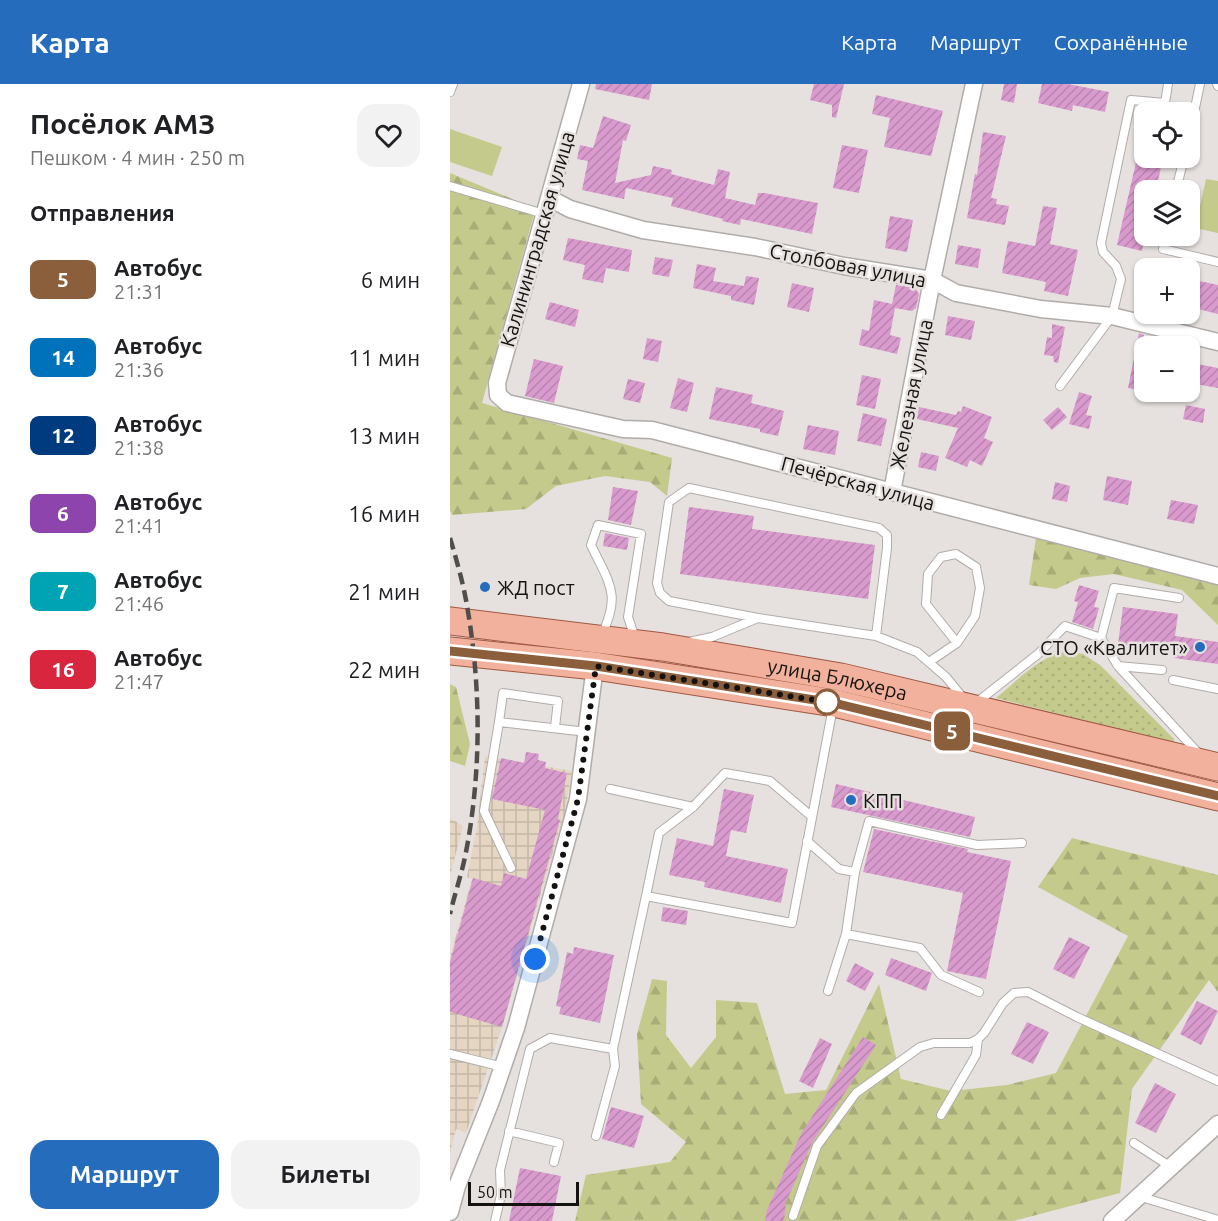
<!DOCTYPE html>
<html lang="ru">
<meta charset="utf-8">
<style>
body{margin:0;font-family:Ubuntu,sans-serif;background:#f2f2f2;color:#202124;height:100vh;display:flex;flex-direction:column;font-size:22px;white-space:nowrap}
*{box-sizing:border-box;margin:0}
p{font-size:20px;color:#757577}
.icon{flex:none;width:33px;height:33px;fill:none;stroke:currentColor;stroke-width:2;stroke-linecap:round;stroke-linejoin:round}
.map{position:relative;flex:1;overflow:hidden}
.side{display:flex;flex-direction:column;background:#fff;width:450px}
.side>*{flex:none}
.badge{padding:0 12px;border-radius:9px;font-size:21px;line-height:39px}
.controls{position:absolute;left:684px;top:18px;display:grid;gap:12px}
.controls a{display:grid;place-items:center;width:66px;height:66px;border-radius:12px;background:#fff;box-shadow:0 2px 4px #0004;font-size:30px}
.scale{position:absolute;left:18px;bottom:15px;width:111px;box-sizing:border-box;padding-left:6px;border:3px solid #151312;border-top:0;font-size:16px;line-height:21px;white-space:nowrap;color:#151312;-webkit-text-stroke:4px #e6e1de;paint-order:stroke}
.you{position:absolute;width:30px;height:30px;margin:-15px;border:4px solid #fff;border-radius:50%;background:#1a73e8;box-shadow:0 0 0 9px #1a73e833}
.map>.badge{position:absolute;translate:-50% -50%;box-shadow:0 0 0 3px #fff}
h2{padding:0 30px;font-size:22px;line-height:54px}
.round{display:grid;place-items:center;flex:none;width:63px;height:63px;border-radius:18px;background:#f2f2f2}
.headline{display:flex;align-items:center;justify-content:space-between;height:102px;padding:0 30px}
h1{font-size:28px;font-weight:700;line-height:45px}
.primary-button{display:flex;gap:12px;margin-top:auto;padding:12px 30px}
.primary-button a{flex:1;height:69px;border-radius:18px;background:#256cbd;color:#fff;font-size:24px;font-weight:700;line-height:69px;text-align:center}
.primary-button a+a{background:#f2f2f2;color:#202124}
ul{padding:0;list-style:none}
li{display:flex;align-items:center;gap:18px;height:78px;padding:0 30px}
li div{flex:1}
li b{display:block;font-size:22px}
li em{font-style:normal}
li .badge{min-width:66px;font-weight:700;text-align:center}
header{display:flex;align-items:center;gap:36px;box-sizing:border-box;height:84px;padding:0 30px;background:#256cbd;color:#fff}
header strong{font-size:28px}
nav{display:flex;gap:33px;margin-inline-start:auto;font-size:21px}
main{display:flex;flex:1;min-height:0}
.map>svg:first-child{display:block}
.industrial{fill:url(#industrial-grid)}
.grass{fill:url(#grass-dots)}
.forest{fill:url(#forest-firs)}
.park{fill:#c4ca8c}
.building{fill:url(#building-hatch)}
.lines{fill:none;stroke-linecap:round;stroke-linejoin:round}
.service-casing{stroke:#b1aca9;stroke-width:10}
.minor-casing{stroke:#b1aca9;stroke-width:19}
.primary-casing{stroke:#9f5842;stroke-width:29}
.service{stroke:#fff;stroke-width:8}
.minor{stroke:#fff;stroke-width:16}
.primary{stroke:#f2b19d;stroke-width:27}
.rail{stroke:#504d4b;stroke-width:4.5;stroke-dasharray:12 6;stroke-linecap:butt}
.line-casing{stroke:#fff;stroke-width:14}
.line{stroke:#8b5e3c;stroke-width:9}
.walk{stroke:#151312;stroke-width:6;stroke-dasharray:0 10.8}
.poi-dot{fill:#256cbd;stroke:#e6e1de;stroke-width:2}
.stop-dot{fill:#fff;stroke:#8b5e3c;stroke-width:3}
.labels{text-anchor:middle;dominant-baseline:central;stroke-width:5;stroke-linejoin:round;paint-order:stroke}
.street-label{font-size:20px;fill:#151312;stroke:#e6e1de}
.poi-label{font-size:20px;fill:#151312;stroke:#e6e1de;text-anchor:start}
</style>
<header>
<strong>Карта</strong>
<nav><a>Карта</a><a>Маршрут</a><a>Сохранённые</a></nav>
</header>
<main>
<section class="side">
<div class="headline"><div><h1>Посёлок АМЗ</h1><p>Пешком · 4 мин · 250 m</p></div><a class="round"><svg class="icon" aria-label="heart" viewBox="0 0 24 24"><path d="M12 20l-8-8c-3-5 5-10 8-4 3-6 11-1 8 4z"/></svg></a></div>
<h2>Отправления</h2>
<ul>
<li><span class="badge" style="background:#8b5e3c;color:#fff">5</span><div><b>Автобус</b><p>21:31</p></div><em>6 мин</em></li>
<li><span class="badge" style="background:#0072bc;color:#fff">14</span><div><b>Автобус</b><p>21:36</p></div><em>11 мин</em></li>
<li><span class="badge" style="background:#003b80;color:#fff">12</span><div><b>Автобус</b><p>21:38</p></div><em>13 мин</em></li>
<li><span class="badge" style="background:#8e44ad;color:#fff">6</span><div><b>Автобус</b><p>21:41</p></div><em>16 мин</em></li>
<li><span class="badge" style="background:#00a3b4;color:#fff">7</span><div><b>Автобус</b><p>21:46</p></div><em>21 мин</em></li>
<li><span class="badge" style="background:#d7263d;color:#fff">16</span><div><b>Автобус</b><p>21:47</p></div><em>22 мин</em></li>
</ul>
<div class="primary-button"><a>Маршрут</a><a>Билеты</a></div>
</section>
<div class="map">
<svg width="768" height="1137" viewBox="0 0 768 1137">
<defs>
<pattern id="industrial-grid" width="8" height="8" patternUnits="userSpaceOnUse" patternTransform="scale(1.5)"><rect width="8" height="8" fill="#e4d6c3"/><path d="M0 4h8M4 0v8" fill="none" stroke="#c3b7a6"/></pattern>
<pattern id="grass-dots" width="8" height="8" patternUnits="userSpaceOnUse" patternTransform="scale(1.5)"><rect width="8" height="8" fill="#c4ca8c"/><path d="M2 2h.1M6 6h.1" fill="none" stroke="#a8ad78" stroke-width="1.8" stroke-linecap="round"/></pattern>
<pattern id="forest-firs" width="22" height="20" patternUnits="userSpaceOnUse" patternTransform="scale(1.5)"><rect width="22" height="20" fill="#c4ca8c"/><path d="M5 1l3.5 6h-7zM16 11l3.5 6h-7z" fill="#a8ad78"/></pattern>
<pattern id="building-hatch" width="6" height="6" patternUnits="userSpaceOnUse" patternTransform="scale(1.5)"><rect width="6" height="6" fill="#d99acd"/><path d="M-1 1l2-2M0 6l6-6M5 7l2-2" fill="none" stroke="#b984af"/></pattern>
</defs>
<rect width="100%" height="100%" fill="#e6e1de"/>
<path class="industrial" d="M35,672L122,687L115,727L52,943L16,1049L6,1045L0,1068V873L22,795L17,793L27,743Z
M0,734L13,742L0,792Z"/>
<path class="grass" d="M619,567L633,570L650,581L724,655V659L546,614C567,597 591,570 619,567Z"/>
<path class="forest" d="M0,89L72,119L86,123L32,319L222,374L217,412L200,398L155,392L106,402L76,425L2,431L0,426Z
M586,454L768,498V541L732,506L664,490L630,494L606,505L579,501Z
M0,600L6,603L20,660L15,682L0,677Z
M622,754L768,791V908L759,896L682,1005L670,1109L563,1137H125L136,1091L220,1078L236,1058L191,1020L187,950L202,895L217,897L216,951L241,984L266,953V916L307,919L335,1010L376,1006L429,900L451,995L501,1007L557,1001L606,989L678,852L588,803Z"/>
<path class="park" d="M0,45L52,63L42,92L0,78Z
M756,95L768,97V149L745,144Z"/>
<path class="building" d="M146,0H202L199,16L145,5Z
M364,0H394L386,34L382,33V21L360,16Z
M554,0H567L564,19L551,16Z
M592,0H618L659,8L655,28L623,21L622,27L588,19Z
M426,11L493,27L481,72L434,63L440,34L422,30Z
M153,32L181,41L176,57L173,56L165,99L201,91L203,82L222,86L221,90L264,101L268,85L280,88L275,114L305,121L308,109H314L368,119L362,150L291,135L290,141L272,137L273,135L221,122L223,114L176,104L174,115L132,106L138,77L127,75L130,61L143,64Z
M533,48L556,52L541,114L547,115L546,120L559,122L555,141L517,134L525,90L527,91Z
M392,61L418,66L409,109L383,104Z
M687,74H713L706,106H694V155L692,167L667,161Z
M593,122L607,124L600,160L628,166L618,212L594,207L596,198L552,189L558,157L585,162Z
M440,132L463,136L457,168L435,164Z
M118,154L182,166L179,188L156,184L153,199L132,195L135,181L113,176Z
M508,161L531,165L528,184L505,180Z
M205,173L223,176L219,193L202,190Z
M247,180L266,184L263,197L294,202L296,192L309,194L304,221L281,216V212L243,204Z
M740,195L768,201V230L740,223Z
M342,199L364,204L359,228L337,223Z
M446,201L465,204L469,210L466,224L462,227L445,224L440,251L451,254L447,270L409,261L412,245L419,247L424,216L442,220Z
M100,218L129,226L125,243L95,235Z
M498,232L525,237L521,256L495,251Z
M602,240L615,243L608,279L604,278L603,272L594,271L597,253L602,254Z
M689,249L694,251V307L678,304Z
M197,254L212,257L208,278L193,275Z
M84,275L113,282L104,319L75,312Z
M742,279L768,284V304L740,299Z
M412,291L431,295L425,325L406,321Z
M228,294L244,299L237,328L220,324Z
M178,295L195,299L190,319L173,315Z
M266,303L303,311L301,319L334,327L328,352L310,348V345L259,335Z
M629,308L642,312L636,331L642,332L639,345L619,340Z
M736,321L755,325L753,339L733,335Z
M513,322L542,333L534,354L543,358L532,382L520,376L517,383L495,374L508,344L467,335L469,323L506,331L508,327L511,328Z
M608,323L617,333L602,346L593,336Z
M413,329L437,335L431,362L407,357Z
M358,341L389,347L385,371L353,365Z
M471,368L489,372L486,387L468,383Z
M657,392L682,397L678,421L653,416Z
M605,398L620,402L617,418L602,415Z
M163,403L188,407L181,441L158,436Z
M721,416L748,421L744,440L717,435Z
M239,423L304,432L302,445L425,461L418,515L230,490Z
M155,449L179,454L177,466L153,462Z
M629,501L649,507L644,523L649,524L643,545L622,538L628,518L624,517Z
M673,523L728,530L725,552L768,558V580L724,574L725,568L668,560Z
M76,668L89,670L88,676L96,678L95,684L117,689L108,735L110,736L52,943L0,928V878L23,794L51,802L54,789L76,795L95,726L42,715L51,674L74,679Z
M386,700L525,733L520,753L381,723Z
M274,705L304,711L296,749L281,746L276,772L338,785L331,819L254,803L255,798L219,791L227,754L263,762Z
M424,745L518,765L517,768L561,777L536,895L497,887L513,809L413,788Z
M213,823L238,827L236,841L211,837Z
M619,853L640,863L624,895L603,885Z
M124,863L164,871L150,939L109,930L111,923L106,922L117,868L123,870Z
M441,874L482,889L476,907L435,891Z
M405,879L424,889L415,907L396,897Z
M747,917L768,927L751,961L730,950Z
M577,938L599,948L583,980L561,970Z
M413,953L426,961L362,1059L336,1118L334,1137H315L317,1126L351,1050Z
M370,954L382,960L363,1004L349,997Z
M705,999L726,1010L706,1049L685,1039Z
M161,1023L194,1032L184,1064L152,1055Z
M70,1084L111,1092L102,1137H59Z"/>
<g class="lines">
<defs>
<path id="service" d="M767,0L768,2
M0,8L3,0
M740,48L750,0
M0,102L94,130
M726,106L734,74
M716,152L713,165L768,178
M610,302L662,232L671,195L666,182L653,168L651,159L681,16L715,19L718,0
M308,534L219,517L210,509L207,499L219,418L239,404L429,444L437,451V464L426,552
M151,552C172,511 159,499 141,461L148,441L191,450L178,533L185,554
M651,554L664,504L729,514
M239,558L262,553L308,534L426,552L467,568L496,593L513,614
M479,578L507,559L525,532L530,504L526,483L506,470L491,473L478,490L476,520L507,559
M668,582L712,586
M723,596L768,605
M526,619L588,570L615,542L651,554L668,582L749,670
M49,638L53,609L108,617L105,643
M160,705L243,723
M357,757L389,785L405,788L396,850L470,864L491,891L529,908
M61,784L34,727L49,638L137,648
M405,788L419,737L527,761L572,759
M196,812L209,749L243,723L275,689L320,697L361,732
M378,907L396,850
M0,970L53,983
M491,1031L526,971L528,955
M59,1047L109,1059L104,1078
M146,1052L165,982L163,965
M684,1059L721,1083
M688,1112L768,1136
M343,1132L367,1062L406,1009L470,963L484,959H520L528,955L534,949L553,919L564,909L578,908L627,933L768,997
M45,1137L51,1111L50,1086L80,965L100,954L163,965L196,812L342,839L383,623"/>
<path id="minor" d="M131,0L47,299L48,311L57,319L173,345L202,346L768,492
M99,114L120,125L193,146L305,163L394,182L482,196L506,209L591,225L662,232L768,258
M442,408L482,196L524,0
M0,1128L7,1102L41,1017L66,944L128,715L145,582
M662,1137L768,1040"/>
<g id="primary">
<path id="s1" d="M0,537L213,563L391,593L768,683"/>
<path d="M0,567L145,582L384,619L768,713"/>
</g>
</defs>
<use href="#service" class="service-casing"/>
<use href="#minor" class="minor-casing"/>
<use href="#primary" class="primary-casing"/>
<use href="#service" class="service"/>
<use href="#minor" class="minor"/>
<use href="#primary" class="primary"/>
<path class="rail" d="M0,454C6,474 12,495 16,516C31,598 32,685 16,768C12,789 5,809 0,830"/>
</g>
<g class="lines">
<defs>
<path id="line" d="M0,567L146,582L384,619L768,712"/>
</defs>
<use href="#line" class="line-casing"/>
<use href="#line" class="line"/>
<path class="walk" d="M85,875L128,715L146,582L384,619L377,618"/>
</g>
<g class="poi-dot">
<circle cx="35" cy="503" r="6"/>
<circle cx="750" cy="563" r="6"/>
<circle cx="401" cy="716" r="6"/>
</g>
<circle class="stop-dot" cx="377" cy="618" r="12"/>
<g class="labels">
<g class="street-label">
<text transform="translate(87 155) rotate(-74)">Калининградская улица</text>
<text transform="translate(398 181) rotate(11)">Столбовая улица</text>
<text transform="translate(461 310) rotate(-79)">Железная улица</text>
<text transform="translate(408 399) rotate(15)">Печёрская улица</text>
<text stroke="none"><textPath href="#s1" startOffset="392">улица Блюхера</textPath></text>
</g>
<g class="poi-label">
<text x="47" y="503">ЖД пост</text>
<text x="738" y="563" text-anchor="end">СТО «Квалитет»</text>
<text x="413" y="716">КПП</text>
</g>
</g>
</svg>
<div class="controls">
<a><svg class="icon" aria-label="locate" viewBox="0 0 24 24"><circle cx="12" cy="12" r="6"/><path d="M12 2v4M12 18v4M2 12h4M18 12h4"/></svg></a>
<a><svg class="icon" aria-label="layers" viewBox="0 0 24 24"><path d="M12 4l9 5-9 5-9-5zM3 14l9 5 9-5"/></svg></a>
<a>+</a>
<a>−</a>
</div>
<div class="scale">50 m</div>
<div class="you" style="left:85px;top:875px"></div>
<b class="badge" style="left:502px;top:647px;background:#8b5e3c;color:#fff">5</b>
</div>
</main>
